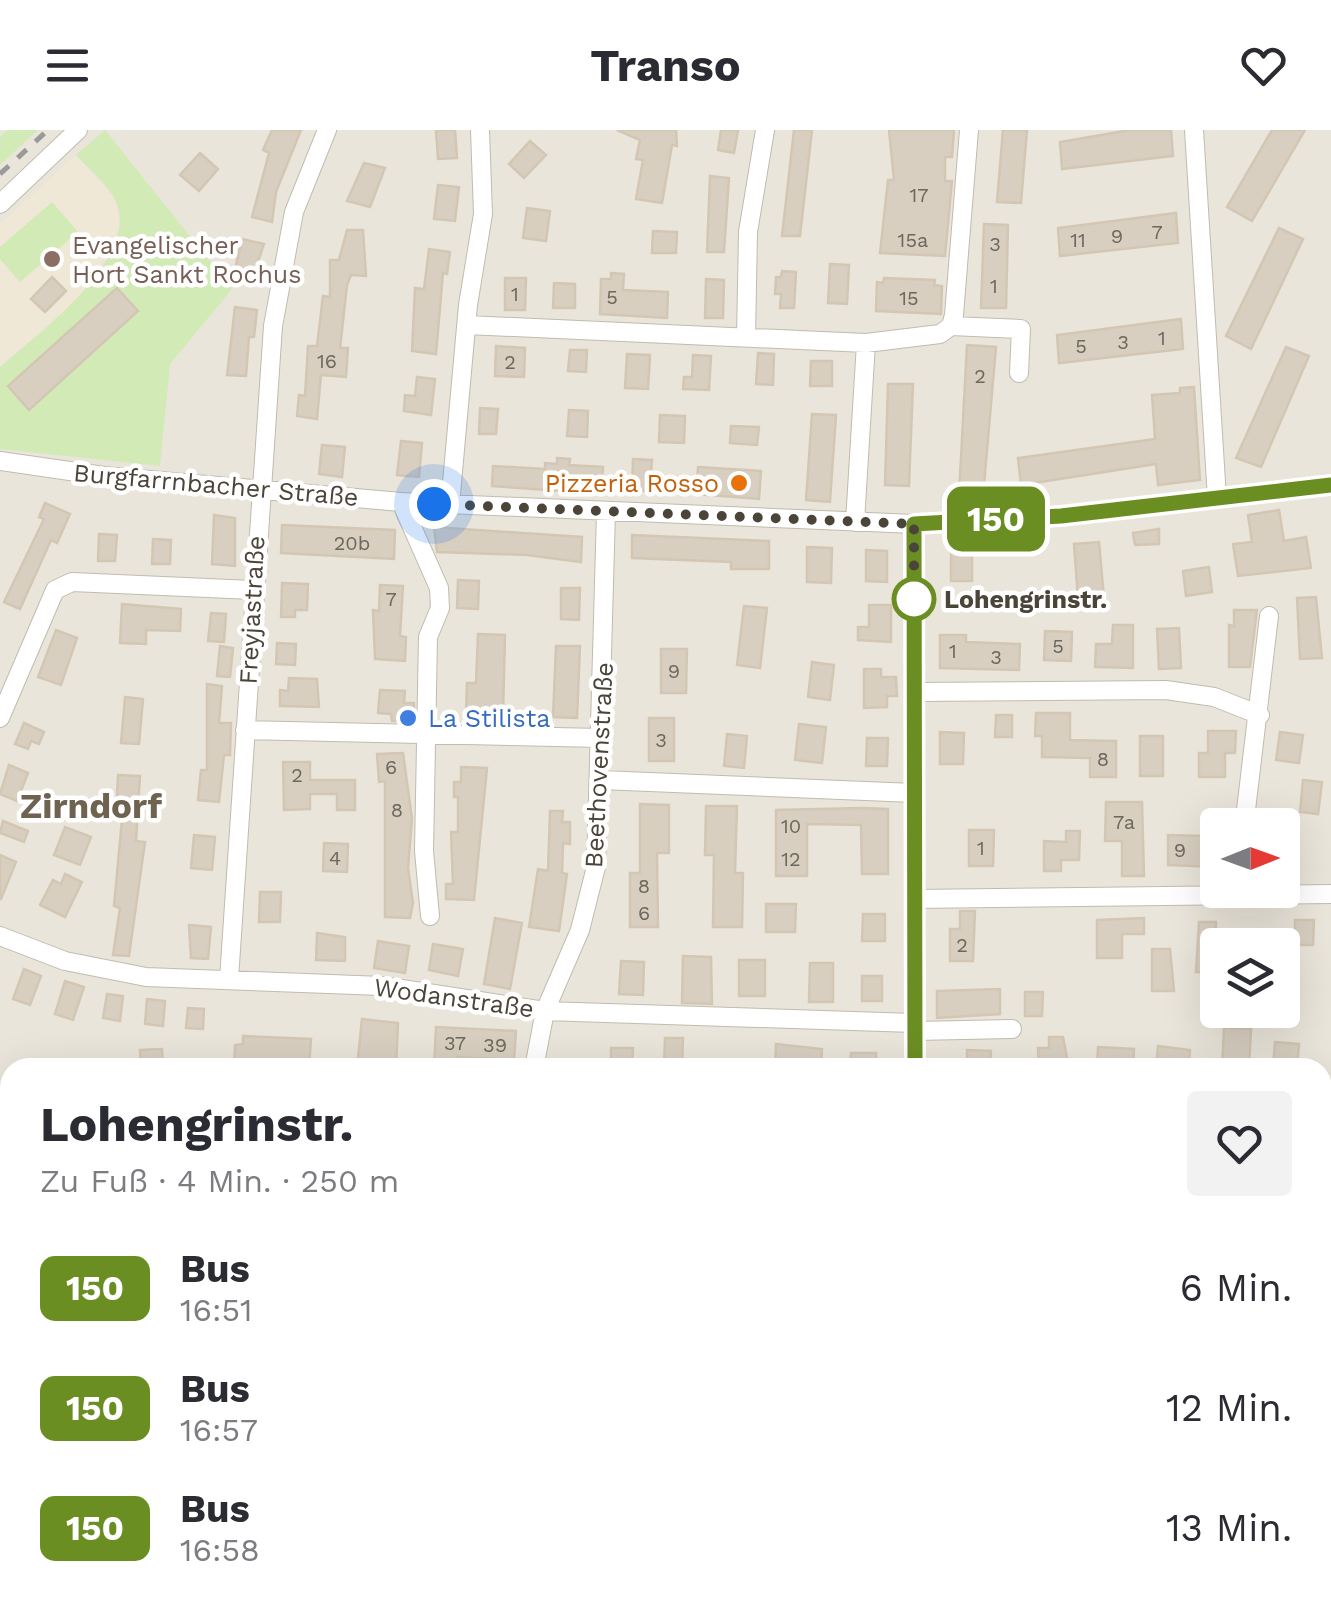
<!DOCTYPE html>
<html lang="de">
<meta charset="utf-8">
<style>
body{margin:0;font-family:"Work Sans",sans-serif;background:#f2f2f3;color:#2b2b33;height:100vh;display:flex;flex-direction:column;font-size:38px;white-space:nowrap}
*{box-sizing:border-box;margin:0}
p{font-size:32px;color:#7c7c81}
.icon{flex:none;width:55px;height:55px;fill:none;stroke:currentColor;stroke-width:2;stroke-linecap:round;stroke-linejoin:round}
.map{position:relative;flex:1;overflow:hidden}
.details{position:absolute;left:0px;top:928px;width:1332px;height:552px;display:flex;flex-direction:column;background:#fff;border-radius:30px 30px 0 0;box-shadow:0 10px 40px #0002}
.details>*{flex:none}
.badge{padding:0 20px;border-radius:15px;font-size:35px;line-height:65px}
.needle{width:65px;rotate:89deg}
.controls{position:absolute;left:1200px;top:678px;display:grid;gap:20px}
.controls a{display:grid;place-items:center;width:100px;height:100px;border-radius:10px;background:#fff;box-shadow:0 10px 40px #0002;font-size:50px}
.you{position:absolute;width:50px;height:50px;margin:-25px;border:8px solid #fff;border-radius:50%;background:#1a73e8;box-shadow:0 0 0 15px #1a73e833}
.map>.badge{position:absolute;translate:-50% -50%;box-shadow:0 0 0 5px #fff}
.round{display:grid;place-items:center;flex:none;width:105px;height:105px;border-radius:10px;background:#f2f2f3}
.summary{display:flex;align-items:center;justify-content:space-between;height:170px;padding:0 40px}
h1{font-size:48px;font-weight:700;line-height:75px}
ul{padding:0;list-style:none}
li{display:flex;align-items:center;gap:30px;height:120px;padding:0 40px}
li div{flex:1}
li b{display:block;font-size:38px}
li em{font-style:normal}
li .badge{min-width:110px;font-weight:700;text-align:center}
header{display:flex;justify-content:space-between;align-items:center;height:130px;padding:0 40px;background:#fff;font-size:45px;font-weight:700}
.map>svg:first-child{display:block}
.residential{fill:#eae5da;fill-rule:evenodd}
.education{fill:#efe8d6}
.green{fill:#d2eab5}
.building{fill:#d8cfc1;stroke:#d3c7b4;stroke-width:2.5}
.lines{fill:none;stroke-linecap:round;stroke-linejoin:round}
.street-casing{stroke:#c2bbae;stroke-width:20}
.secondary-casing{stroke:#d6c79b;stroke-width:30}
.street{stroke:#fff;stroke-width:18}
.secondary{stroke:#fff3cd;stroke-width:28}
.rail{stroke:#9a9a9a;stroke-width:5;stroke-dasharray:12 12;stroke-linecap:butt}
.line-casing{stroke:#fff;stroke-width:22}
.line{stroke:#6b8e23;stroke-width:15}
.walk{stroke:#4b4439;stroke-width:10;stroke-dasharray:0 18}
.education-dot{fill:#8d6e63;stroke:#fff;stroke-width:4}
.food-dot{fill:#e8710a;stroke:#fff;stroke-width:4}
.stop-dot{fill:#fff;stroke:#6b8e23;stroke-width:5}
.shop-dot{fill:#3f7fe0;stroke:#fff;stroke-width:4}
.labels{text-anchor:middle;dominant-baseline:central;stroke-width:9;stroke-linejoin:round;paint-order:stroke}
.number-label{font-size:20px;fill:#6e675b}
.education-label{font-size:25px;fill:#785e54;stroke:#fff;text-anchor:start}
.food-label{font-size:25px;fill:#c56008;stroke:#fff;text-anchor:end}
.street-label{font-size:25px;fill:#4b4439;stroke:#fff}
.stop-label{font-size:25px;font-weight:bold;fill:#4b4439;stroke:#fff;text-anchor:start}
.shop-label{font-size:25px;fill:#366cbe;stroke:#fff;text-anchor:start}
.district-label{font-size:35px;font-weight:bold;fill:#6e6250;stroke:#fff}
</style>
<header><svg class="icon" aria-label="menu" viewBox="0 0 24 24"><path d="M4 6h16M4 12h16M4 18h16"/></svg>Transo<svg class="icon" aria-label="heart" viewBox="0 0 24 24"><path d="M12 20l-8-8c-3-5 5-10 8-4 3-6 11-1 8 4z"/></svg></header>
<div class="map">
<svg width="1331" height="1478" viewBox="0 0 1331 1478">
<rect width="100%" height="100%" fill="#f6f3ec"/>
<path class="residential" d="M0,0H1331V1478H0ZM1218,695H1282V760H1218ZM1218,815H1282V880H1218ZM10,938H1322V1470H10Z"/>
<path class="education" d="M76,25L115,68L121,96L87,161L0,237V94Z"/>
<path class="green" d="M8,0H38L0,35V7Z
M105,0L232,159L170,234L160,336L0,319V237C37,205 148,123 113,66C104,51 88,38 76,25Z
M52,72L78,102L20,152L0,129V117Z"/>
<path class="building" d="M272,0H301L276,62L272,92L252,87L269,23L263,20Z
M436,0H455L457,28L438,29Z
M617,0H676L677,16L672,15L662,73L636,69L643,30L636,29L640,10Z
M721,0H738L734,23L718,20Z
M794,0H812L800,106H782Z
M889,0H954L952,27H945V51H952L945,126L880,123L888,50H894Z
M1003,0H1027L1021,73L997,72Z
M1130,0H1171L1173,26L1062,39L1060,12Z
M1272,0H1305L1252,91L1227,77Z
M530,11L546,25L524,48L509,34Z
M200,23L218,39L199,61L180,45Z
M364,33L385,38L370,77L347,71Z
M710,46L729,48L724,122H707Z
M438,55L459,57L455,91L434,89Z
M527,78L550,81L546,111L523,108Z
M1176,83L1178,113L1060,126L1058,98Z
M984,94L1008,95L1006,178H981Z
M1279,98L1303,109L1251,219L1226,206Z
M347,100H363L366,146L351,145L347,155L340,218H348L346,247L321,245L317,289L297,286L299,265L305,266L308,216H317L323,166L330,167V130H339Z
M653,101L677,102L676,123H652Z
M242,109L264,114L254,143L235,139Z
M429,119L450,122L447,144L443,143L436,224L412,221L415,158L424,159Z
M830,134L849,135L847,174L828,173Z
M782,141L796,142L794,178H780L781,164H775L776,147H781Z
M611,143L624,144L623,160L668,162L667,188L600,184L601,149H611Z
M52,147L66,161L45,182L31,169Z
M505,148H526L525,180H505Z
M884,148L935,150L934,155L942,156L941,184L876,181L877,152L883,153Z
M706,149L724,150L723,188H705Z
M554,153L575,154V178H553Z
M117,158L138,181L29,280L8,256Z
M235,177L257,180L254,207H249L246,246L227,245Z
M1181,189L1183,219L1059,233L1057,205Z
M967,215L996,217L983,366L959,365Z
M496,216L525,218L524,247L495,246Z
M1286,217L1309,226L1261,337L1236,328Z
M570,220H587L586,242L568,241Z
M758,223L774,224L773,255L756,254Z
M627,224L650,225L648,259L625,258Z
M693,225L711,226L709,260L683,259L684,247H692Z
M811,231H832V256H810Z
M417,247L435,249L431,285L404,281L405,265L415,266Z
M888,254H913L909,356L885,355Z
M1194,257L1200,350L1158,355L1156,334L1021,355L1018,328L1155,309L1152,265L1180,263V258Z
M480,278L498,279L496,304H479Z
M569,280L588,281L587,307L567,306Z
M812,284L836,285L830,372L806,370Z
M660,285L685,286L684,313L659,312Z
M731,296L759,297L757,315L730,313Z
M401,311L422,313L419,347L397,345Z
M322,315L345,317L342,347L319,344Z
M557,328L570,329L569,335L603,337L601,364L492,356L493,336L545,339V333L557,334Z
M633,329L652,330L650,361L632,360Z
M698,337L761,341L759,369L696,364Z
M45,373L70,384L57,413L51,410L20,479L4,472L44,389L39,387Z
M1279,380L1284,411L1306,407L1311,438L1238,446L1233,414L1252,412L1248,385Z
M214,385L235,388V436L212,434Z
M282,395L395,400L394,429L281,423Z
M434,397L582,407L581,432L527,425L437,422Z
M1159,399V414L1135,415L1133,403Z
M99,404L117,405L115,431H98Z
M632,405L769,411V439H731V432L632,428Z
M153,409L171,410L170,434H152Z
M1099,412L1104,468L1078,470L1074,414Z
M807,417L832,418L831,453L807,452Z
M951,417H972V451H951Z
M866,420L887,421V452L866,451Z
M1209,437L1212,462L1186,466L1183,441Z
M458,450L479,451L478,479L457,478Z
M282,453L308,454L307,480H295V487H281Z
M380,455L403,456L400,506L406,507L405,531L375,529L373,480L379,481Z
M561,458H580L579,490L561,489Z
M1316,467L1322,528L1300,529L1297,468Z
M122,474L181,479L180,501L146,500V514L120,513Z
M869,475H891V512L858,510V497H869Z
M744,476L767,478L760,538L737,535Z
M1234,480H1257L1250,537H1229V495L1234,496Z
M211,483L226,484L224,512L208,511Z
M1113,495H1133V538L1095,537L1096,514H1112Z
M1179,498L1181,538L1159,539L1157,499Z
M56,500L77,508L61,555L38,547Z
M1045,501L1072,502L1071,531L1044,530Z
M478,504L505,505L503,586L466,585L467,553H476Z
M940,505H966V512L1020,514L1019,540L940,538Z
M277,513L296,514L295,535L276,534Z
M220,516L233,518L230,547L217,546Z
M556,516H580L577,588L553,587Z
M661,519H687L686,563H661Z
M812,532L834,535L830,570L808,567Z
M864,539H881V547H896L897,566H887V577L864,578Z
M289,548L317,549L319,577L280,576V560L288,561Z
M207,554L222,556L219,593H231L230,625H224L219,672L198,670L201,640H207Z
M380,560L405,561L404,573H414V591H392L391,584L378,583Z
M125,567L143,569L139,614L121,613Z
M1036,583H1070V610L1116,611V647H1090V628L1042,627V606H1035Z
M996,585H1012V607H995Z
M649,588H674V631H649Z
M24,593L44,602L39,614L31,611L28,619L15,614Z
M799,594L826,597L822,633L795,630Z
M1208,601H1236L1235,623H1225V647H1199V623H1208Z
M940,602L964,603L963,634H940Z
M1280,602L1303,605L1299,633L1276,630Z
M727,604L747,606L744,638L724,636Z
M1140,606H1163V646H1140Z
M867,608H888L887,636H866Z
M403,623L412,689L408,738L413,773L410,788L385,787V651L379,652L377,624Z
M283,632H310V650H355V680H337V664H310V679L284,680Z
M9,635L28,643L17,671L0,664Z
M461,637L487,638L474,770L446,769V754H453L451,702H458V667H454V652H461Z
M118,645L140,646L136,711L145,712L129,826L113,825L120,778L114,776L122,689L116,688Z
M1303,650L1322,652L1318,684L1300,682Z
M1106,672H1142L1144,746H1122V711H1105Z
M640,674L669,675V723H657L658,797H630V743H640Z
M706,676H737L735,743H743L742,797H713L714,725H705Z
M862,678L888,679V744H862L861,695L807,694V746H776V680Z
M550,681H563L562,692H570V714L563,713L562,743L567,744L559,801L529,797L538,739L548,741Z
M3,691L28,701L24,712L0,703Z
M65,697L91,707L80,735L54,725Z
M1205,697L1218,698V737L1168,735V705L1205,706Z
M969,700H994L993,736H969Z
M1066,701H1080L1079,730H1061V741H1044V711L1066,712Z
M194,705L215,707L212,740L191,738Z
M324,713L348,714L347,742L323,741Z
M0,725L16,732L1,769H0Z
M65,744L82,752L65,787L40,775L53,750L61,754Z
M260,762H281L280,792H259Z
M766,774H796L795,802H766Z
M960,781H975L973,831H950V799H960Z
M863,784H885V811H862Z
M495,788L522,793L510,859L484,854Z
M1144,788V804H1122V828H1097V790Z
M1295,790H1314L1313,815H1295Z
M1199,792H1216V842H1196Z
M189,795L211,797L208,829L191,828Z
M317,803L345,807V831L316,830Z
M378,811L409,816L405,843L374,838Z
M433,814L463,819L458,846L429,840Z
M1152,819H1170L1174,861H1152Z
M683,826L711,827L712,874L682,873Z
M739,830H765V866H739Z
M621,831L644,832L643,865L619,864Z
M810,833H833V872H809Z
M24,839L41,846L30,875L13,869Z
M862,846H882V871H862Z
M65,851L84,857L73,890L55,884Z
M1000,859V884L937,888V861Z
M1025,862H1043L1042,886H1025Z
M107,864L123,866L120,891L103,888Z
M147,869L165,871L163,896L145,894Z
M188,878L204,879L203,899L186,898Z
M362,889L398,893L396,938H357Z
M436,897L516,901L514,930L458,927L457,938H434Z
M1224,898L1251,899L1249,938H1222Z
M243,906L311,909L309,938H234L235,915L243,914Z
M1049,907H1063L1069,938H1039L1038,918H1049Z
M665,908H683L682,938H664Z
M1275,912L1299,914L1297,938H1273Z
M776,914L822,919L821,938H775Z
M1158,916L1190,920L1188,938H1156Z
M1098,917L1134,919L1133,938H1097Z
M611,918H633L632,938H611Z
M162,919L163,938H141L140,920Z
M967,920L991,921L990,938H967Z
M851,923H876V938H850Z"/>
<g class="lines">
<defs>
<path id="street" d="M1194,0L1217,368
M0,74L78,0
M467,195L866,213L940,204L951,196L954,185L969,0
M951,196L1021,199L1019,243
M746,208L748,102L765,0
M0,331L104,346L401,372L915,394L1061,386L1331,355
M401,372L439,458L440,478L428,507L424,721L430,786
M450,375L468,175L483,84L480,0
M855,392L866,213
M915,394V938
M914,562L1166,560L1214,567L1260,585
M0,588L55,460L72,452L253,460
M245,600L602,608
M601,650L914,663
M1246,680L1269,486
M914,769L1331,764
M0,806L65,831L146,847L382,856L545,881L914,893
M229,849L273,196L294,82L327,0
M915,901L1012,899
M534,938L545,881L580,800L596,737L606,382
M1322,978H1331
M0,1004L10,1013
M1322,1163H1331
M0,1314H10
M1322,1365H1331
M1322,1464L1331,1471
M39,1470V1478
M695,1470L705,1478
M304,1478L305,1470
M413,1478L421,1470
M903,1478L904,1470"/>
<path id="secondary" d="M0,1203L10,1204
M538,1470L546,1478"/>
</defs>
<use href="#street" class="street-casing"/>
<use href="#secondary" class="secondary-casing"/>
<use href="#street" class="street"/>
<use href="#secondary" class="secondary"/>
<path class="rail" d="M0,44L48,0"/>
</g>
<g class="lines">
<defs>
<path id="line" d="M915,938L914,394L1061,386L1331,355"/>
</defs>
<use href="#line" class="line-casing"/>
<use href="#line" class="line"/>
<path class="walk" d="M434,374L914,394V480V469"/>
</g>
<circle class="education-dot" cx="52" cy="129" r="10"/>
<circle class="food-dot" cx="739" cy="353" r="10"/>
<circle class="stop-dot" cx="914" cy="469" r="20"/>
<circle class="shop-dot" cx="408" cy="588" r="10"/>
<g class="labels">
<g class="number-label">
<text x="919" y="65">17</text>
<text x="1157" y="102">7</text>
<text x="1117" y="106">9</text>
<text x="913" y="110">15a</text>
<text x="1078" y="110">11</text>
<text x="995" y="114">3</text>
<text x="994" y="156">1</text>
<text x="515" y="164">1</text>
<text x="612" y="167">5</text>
<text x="909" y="168">15</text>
<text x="1162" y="208">1</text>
<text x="1123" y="212">3</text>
<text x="1081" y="216">5</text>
<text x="327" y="231">16</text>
<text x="510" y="232">2</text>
<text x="980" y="246">2</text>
<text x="352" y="413">20b</text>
<text x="391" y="469">7</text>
<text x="1058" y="516">5</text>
<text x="953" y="521">1</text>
<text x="996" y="527">3</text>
<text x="674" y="541">9</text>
<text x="661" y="610">3</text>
<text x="1103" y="629">8</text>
<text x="391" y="637">6</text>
<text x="297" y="645">2</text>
<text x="397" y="680">8</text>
<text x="1124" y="692">7a</text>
<text x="791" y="696">10</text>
<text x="981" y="718">1</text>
<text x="1180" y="720">9</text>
<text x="335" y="728">4</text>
<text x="791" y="729">12</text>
<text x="644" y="756">8</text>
<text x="644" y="783">6</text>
<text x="962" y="815">2</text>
<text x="455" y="913">37</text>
<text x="495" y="915">39</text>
</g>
<g class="education-label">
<text x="72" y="115">Evangelischer<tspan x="72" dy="29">Hort Sankt Rochus</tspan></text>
</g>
<g class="food-label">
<text x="719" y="353">Pizzeria Rosso</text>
</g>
<g class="street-label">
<text transform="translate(216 355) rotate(5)">Burgfarrnbacher Straße</text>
<text transform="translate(252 480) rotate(-87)">Freyjastraße</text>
<text transform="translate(599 635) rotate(-87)">Beethovenstraße</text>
<text transform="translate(454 868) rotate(8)">Wodanstraße</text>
</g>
<g class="stop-label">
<text x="944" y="469">Lohengrinstr.</text>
</g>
<g class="shop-label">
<text x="428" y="588">La Stilista</text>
</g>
<g class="district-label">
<text x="91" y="676">Zirndorf</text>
</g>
</g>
</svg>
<div class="controls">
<a><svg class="needle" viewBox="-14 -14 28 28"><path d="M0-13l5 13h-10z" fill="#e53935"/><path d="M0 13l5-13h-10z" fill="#7c7c81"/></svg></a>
<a><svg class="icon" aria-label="layers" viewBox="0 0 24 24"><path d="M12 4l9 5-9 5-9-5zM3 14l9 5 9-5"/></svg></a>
</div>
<div class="you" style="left:434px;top:374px"></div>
<b class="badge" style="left:996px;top:389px;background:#6b8e23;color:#fff">150</b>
<section class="details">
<div class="summary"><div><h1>Lohengrinstr.</h1><p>Zu Fuß · 4 Min. · 250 m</p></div><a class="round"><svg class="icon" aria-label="heart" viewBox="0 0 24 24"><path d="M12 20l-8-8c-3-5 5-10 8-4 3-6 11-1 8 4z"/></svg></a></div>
<ul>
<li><span class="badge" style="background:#6b8e23;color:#fff">150</span><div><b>Bus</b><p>16:51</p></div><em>6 Min.</em></li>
<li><span class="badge" style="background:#6b8e23;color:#fff">150</span><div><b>Bus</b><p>16:57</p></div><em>12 Min.</em></li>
<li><span class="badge" style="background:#6b8e23;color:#fff">150</span><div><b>Bus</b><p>16:58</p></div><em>13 Min.</em></li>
</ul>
</section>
</div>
